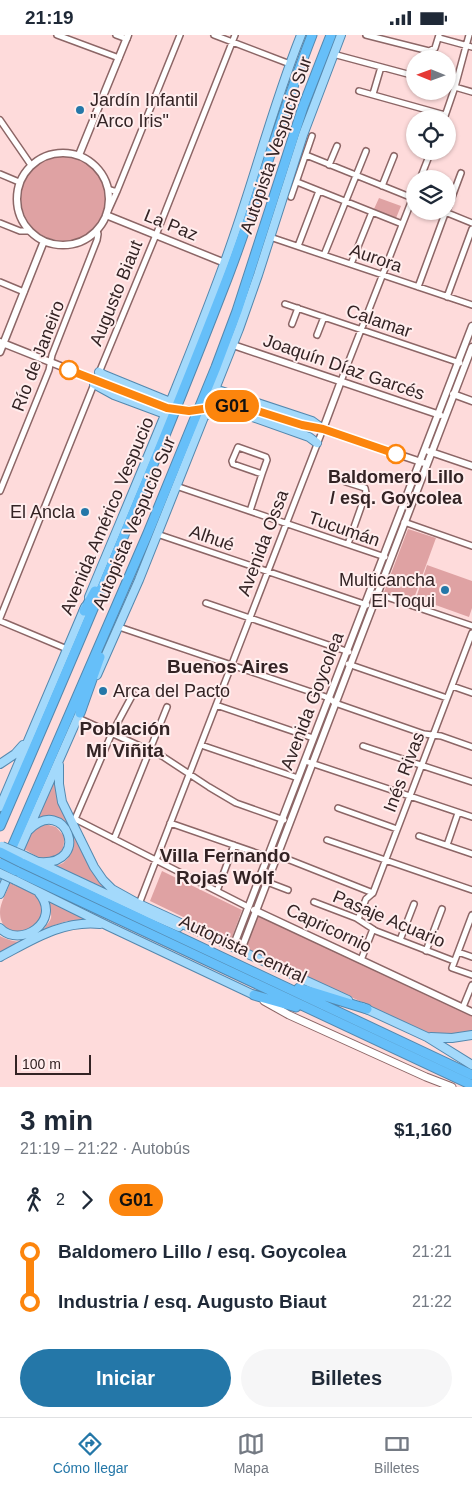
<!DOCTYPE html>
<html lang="es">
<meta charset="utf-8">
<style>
body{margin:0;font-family:Helvetica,sans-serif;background:#f6f6f7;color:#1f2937;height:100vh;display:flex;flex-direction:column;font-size:19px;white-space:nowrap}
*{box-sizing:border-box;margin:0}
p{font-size:16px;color:#747a83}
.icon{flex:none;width:28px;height:28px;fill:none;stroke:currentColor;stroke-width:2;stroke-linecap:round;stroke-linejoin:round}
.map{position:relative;height:1052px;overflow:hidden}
.sheet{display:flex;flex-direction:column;background:#fff;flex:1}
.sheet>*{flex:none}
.badge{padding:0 10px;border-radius:16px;font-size:18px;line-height:32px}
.needle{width:32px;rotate:271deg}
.buttons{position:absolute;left:406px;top:15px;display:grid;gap:10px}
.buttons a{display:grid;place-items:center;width:50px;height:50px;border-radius:50%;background:#fff;box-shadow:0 1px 4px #0004;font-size:25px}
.scale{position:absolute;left:15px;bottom:12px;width:76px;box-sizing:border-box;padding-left:5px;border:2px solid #332324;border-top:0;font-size:14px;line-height:18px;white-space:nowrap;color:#332324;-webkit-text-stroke:4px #ffeded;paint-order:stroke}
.map>.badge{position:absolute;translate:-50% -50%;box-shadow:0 0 0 2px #fff}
.legs{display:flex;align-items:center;gap:8px;height:55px;padding:0 20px;font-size:16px}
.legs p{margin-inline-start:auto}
.head{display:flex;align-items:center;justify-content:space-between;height:85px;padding:0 20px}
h1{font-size:28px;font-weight:700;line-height:38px}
.primary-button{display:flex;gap:10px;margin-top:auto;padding:10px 20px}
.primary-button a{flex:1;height:58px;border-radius:30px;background:#2477a8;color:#fff;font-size:20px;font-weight:700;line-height:58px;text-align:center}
.primary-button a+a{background:#f6f6f7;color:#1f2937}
ul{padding:0 20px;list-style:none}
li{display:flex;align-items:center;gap:18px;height:50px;font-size:19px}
li i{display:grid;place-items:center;width:8px;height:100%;margin:0 6px;background:currentColor}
li i::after{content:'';width:12px;height:12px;margin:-6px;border:4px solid;border-radius:50%;background:#fff}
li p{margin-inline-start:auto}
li:first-child i{background:linear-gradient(#0000 50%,currentColor 0)}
li:last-child i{background:linear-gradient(currentColor 50%,#0000 0)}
.status{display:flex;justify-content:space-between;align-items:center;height:35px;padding:0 25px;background:#fff;direction:ltr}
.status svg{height:14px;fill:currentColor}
.dock{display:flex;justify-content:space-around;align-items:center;height:70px;border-top:1px solid #e0e1e3;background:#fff;font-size:14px;color:#747a83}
.dock a{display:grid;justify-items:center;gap:2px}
.dock .active{color:#2477a8}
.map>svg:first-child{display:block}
.green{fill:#dfa2a3}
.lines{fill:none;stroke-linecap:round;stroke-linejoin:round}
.minor-casing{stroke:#8c6666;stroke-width:8}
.tertiary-casing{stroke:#8c6666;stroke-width:9}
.secondary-casing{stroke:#8c6666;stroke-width:9}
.primary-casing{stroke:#5488ae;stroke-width:10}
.motorway-casing{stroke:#5488ae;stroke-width:11}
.minor{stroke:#fff;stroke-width:5}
.tertiary{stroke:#fff;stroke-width:6}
.secondary{stroke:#fff;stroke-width:7}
.primary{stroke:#a3d9fb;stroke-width:8}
.motorway{stroke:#66bff9;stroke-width:9}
.tertiary-bridge-casing{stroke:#8c6666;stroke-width:9;stroke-linecap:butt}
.primary-bridge-casing{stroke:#5488ae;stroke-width:10;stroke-linecap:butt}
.motorway-bridge-casing{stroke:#5488ae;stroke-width:11;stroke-linecap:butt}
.tertiary-bridge{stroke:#fff;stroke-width:6}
.primary-bridge{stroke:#a3d9fb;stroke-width:8}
.motorway-bridge{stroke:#66bff9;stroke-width:9}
.line-1-casing{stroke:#fff;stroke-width:11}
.line-1{stroke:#fc850d;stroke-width:8}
.poi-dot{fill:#2477a8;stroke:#ffeded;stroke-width:2}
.stop-1-dot{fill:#fff;stroke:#fc850d;stroke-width:2.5}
.labels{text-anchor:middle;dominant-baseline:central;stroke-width:4;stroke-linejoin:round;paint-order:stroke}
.poi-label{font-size:18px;fill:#332324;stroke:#ffeded;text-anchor:start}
.street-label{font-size:18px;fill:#332324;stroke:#ffeded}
.stop-label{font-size:18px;font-weight:bold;fill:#332324;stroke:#ffeded}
.neighbourhood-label{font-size:19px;font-weight:bold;fill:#332324;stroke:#ffeded}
</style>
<div class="status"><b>21:19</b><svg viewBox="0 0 49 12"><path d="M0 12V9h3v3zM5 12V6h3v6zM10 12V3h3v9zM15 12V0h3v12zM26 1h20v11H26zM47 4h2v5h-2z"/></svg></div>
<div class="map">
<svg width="472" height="1052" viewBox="0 0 472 1052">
<rect width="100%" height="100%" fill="#fedbdb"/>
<path class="green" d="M21 163a43 43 0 1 1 86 0a43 43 0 1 1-86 0Z
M379,163L401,171L396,183L374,174Z
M408,494L436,503L413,566L384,557Z
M427,530L472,546V573L469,582L416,563Z
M55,742L57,758L107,852L105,858L51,832C55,831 60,830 63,828C82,814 71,780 47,782C43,782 39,785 36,786Z
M45,789L56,792L64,801C65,816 59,825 43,823C36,822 30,817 24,814C29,802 32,793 45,789Z
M162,836L242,875L231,905L150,866Z
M10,848C19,852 34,857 40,865C42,868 42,873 42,877C42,898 0,908 0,877C0,868 7,857 10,848Z
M45,864L88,886H67L52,891L0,919V901C6,904 16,908 23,906C32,904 48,892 51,883C52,876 48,869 45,864Z
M260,880L472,980V998L447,1001L433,1000L299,938L247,915L244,911L256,881Z"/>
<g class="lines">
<defs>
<path id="minor" d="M57,0L119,23
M116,0L127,4
M214,0L290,29
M366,0L429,16L435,13L439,0
M439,3L472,12
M333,19L415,41
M448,50L472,57
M359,56L445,80
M373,59L381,32
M444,84L455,52L469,0
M0,85L31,130
M306,120L415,164
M329,130L337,111
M0,139L19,147
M420,144L431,116
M297,147L402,189
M382,151L394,121
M108,154L114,156H117
M291,162L312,101
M448,173L461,138
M108,176L117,156L180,0
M445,177L472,188
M0,188L20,196H30
M270,202L472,270
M298,211L319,156
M324,220L366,116
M351,229L372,177
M0,247L24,257
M418,252L446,176
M447,262L472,194
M285,269L460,328
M292,289L298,273
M317,300L324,282
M96,345L158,195L235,0
M341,346L415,157
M238,412L266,422L267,425L262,439L233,429L232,426Z
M346,447L365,453L366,458L348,509
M176,451L385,522
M0,456L49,335L52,320L97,205L98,199L97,195
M250,476L262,439
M404,487L472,511
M157,499L367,570
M375,558L472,591
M206,568L349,617
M0,583L94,349
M0,586L67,614
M119,592L329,663L335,668L424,699L441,701L472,712
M348,629L447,663
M452,651L472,658
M133,659L112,698L75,784L248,872
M216,670L313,703
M78,683L162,721L209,752L236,768L284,785
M201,710L298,743
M363,711L472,747
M305,726L472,782
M338,773L397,794
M170,788L268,822L277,820L373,858
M419,801L472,819
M114,804L167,672
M327,805L472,855
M447,810L458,778
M267,847L288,855
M217,856L234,810
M314,867L356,883L376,896L454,926
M139,869L323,394
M472,880L452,933L472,940
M358,884L366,864L373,858L472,598
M400,905L414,869
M426,916L442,874
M458,917L472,922
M361,925L373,894
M463,972L472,950"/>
<path id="tertiary" d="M17 164a46 46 0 1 1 92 0a46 46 0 1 1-92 0Z
M79,120L128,0
M106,180L225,228
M0,307L163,372
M233,310L440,380
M0,317L44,206
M453,359L472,366
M214,372C248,368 275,384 307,391
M320,393L424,428
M323,394L341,346
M428,416L472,431
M254,875L472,977
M233,912L472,291
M241,915L472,312"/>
<path id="secondary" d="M264,966L289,980L426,1042L452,1052"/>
<path id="primary" d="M99,337L104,340L170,367
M94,349L114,360L165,379
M215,354L312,386L323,394
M205,380L226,377L244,379L309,402L317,408
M291,393L315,392
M89,562C135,451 183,341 224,229C252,154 271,75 301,0
M97,640L139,545L239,294L258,240L303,100L341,0
M0,729L15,719L23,710
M59,730V749L62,767L94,832L103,845L112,854L139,869L348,965
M0,772L85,572
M29,795C65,759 93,831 39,827
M23,820L147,878L179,892
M15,845L108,891L254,960
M0,859L82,673
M0,893C19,914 63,887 39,858
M0,922C32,905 62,885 100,889
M362,972L427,1002L472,1030
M431,1002L452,1003L472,1000"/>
<path id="motorway" d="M84,576L95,556
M80,678L100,622
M0,791C77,613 153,435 223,254C256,171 279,84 312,0
M20,827L472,1040
M16,836L472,1050
M0,840L148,498L216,332L237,276L303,72L331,0
M299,953L367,974
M254,960L296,972"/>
</defs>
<use href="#minor" class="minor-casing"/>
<use href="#tertiary" class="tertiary-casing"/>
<use href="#secondary" class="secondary-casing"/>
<use href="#primary" class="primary-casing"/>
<use href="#motorway" class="motorway-casing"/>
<use href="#minor" class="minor"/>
<use href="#tertiary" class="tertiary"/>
<use href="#secondary" class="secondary"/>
<use href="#primary" class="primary"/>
<use href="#motorway" class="motorway"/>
<defs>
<path id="tertiary-bridge" d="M163,372C180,377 196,375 214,372"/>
<path id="primary-bridge" d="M2,811L23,820
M0,838L15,845"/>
<path id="motorway-bridge" d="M0,817L20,827
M0,828L16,836"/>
</defs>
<use href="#tertiary-bridge" class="tertiary-bridge-casing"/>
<use href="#primary-bridge" class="primary-bridge-casing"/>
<use href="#motorway-bridge" class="motorway-bridge-casing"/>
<use href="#tertiary-bridge" class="tertiary-bridge"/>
<use href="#primary-bridge" class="primary-bridge"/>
<use href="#motorway-bridge" class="motorway-bridge"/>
</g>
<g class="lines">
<defs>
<path id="line-1" d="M69,335L167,373L189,376L224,371L245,372L302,390L323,394L396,419"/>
</defs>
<use href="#line-1" class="line-1-casing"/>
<use href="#line-1" class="line-1"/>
</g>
<g class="poi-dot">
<circle cx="80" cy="75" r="5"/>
<circle cx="85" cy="477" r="5"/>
<circle cx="445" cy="555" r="5"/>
<circle cx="103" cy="656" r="5"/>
</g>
<g class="stop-1-dot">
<circle cx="69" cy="335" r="9"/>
<circle cx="396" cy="419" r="9"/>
</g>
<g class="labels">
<g class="poi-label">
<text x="90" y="65">Jardín Infantil<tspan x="90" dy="21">"Arco Iris"</tspan></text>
<text x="75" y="477" text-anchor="end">El Ancla</text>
<text x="435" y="545" text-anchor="end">Multicancha<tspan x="435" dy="21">El Toqui</tspan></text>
<text x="113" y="656">Arca del Pacto</text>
</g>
<g class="street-label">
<text transform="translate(276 110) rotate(-71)">Autopista Vespucio Sur</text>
<text transform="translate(171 190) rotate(22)">La Paz</text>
<text transform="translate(376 223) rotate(19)">Aurora</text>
<text transform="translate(116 258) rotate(-68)">Augusto Biaut</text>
<text transform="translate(379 286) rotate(19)">Calamar</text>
<text transform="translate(38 321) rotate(-69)">Río de Janeiro</text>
<text transform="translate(344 332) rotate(19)">Joaquín Díaz Garcés</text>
<text transform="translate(107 481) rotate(-67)">Avenida Américo Vespucio</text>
<text transform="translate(134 488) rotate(-67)">Autopista Vespucio Sur</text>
<text transform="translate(344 494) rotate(19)">Tucumán</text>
<text transform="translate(212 503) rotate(19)">Alhué</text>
<text transform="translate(263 508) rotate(-69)">Avenida Ossa</text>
<text transform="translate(312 666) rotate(-69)">Avenida Goycolea</text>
<text transform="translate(404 737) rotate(-69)">Inés Rivas</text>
<text transform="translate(389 884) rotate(23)">Pasaje Acuario</text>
<text transform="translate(329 893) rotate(25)">Capricornio</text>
<text transform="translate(243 914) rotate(25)">Autopista Central</text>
</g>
<g class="stop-label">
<text x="396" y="442">Baldomero Lillo<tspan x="396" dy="21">/ esq. Goycolea</tspan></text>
</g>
<g class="neighbourhood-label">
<text x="228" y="631">Buenos Aires</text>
<text x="125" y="693">Población<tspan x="125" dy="22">Mi Viñita</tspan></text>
<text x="225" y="820">Villa Fernando<tspan x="225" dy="22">Rojas Wolf</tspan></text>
</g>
</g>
</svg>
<div class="buttons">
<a><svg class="needle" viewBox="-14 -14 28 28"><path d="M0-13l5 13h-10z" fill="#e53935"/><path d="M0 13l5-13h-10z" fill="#747a83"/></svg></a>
<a><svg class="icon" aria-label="locate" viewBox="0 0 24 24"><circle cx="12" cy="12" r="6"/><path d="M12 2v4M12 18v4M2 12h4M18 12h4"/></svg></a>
<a><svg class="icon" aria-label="layers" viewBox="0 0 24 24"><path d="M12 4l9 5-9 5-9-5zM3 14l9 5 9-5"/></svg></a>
</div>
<div class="scale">100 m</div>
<b class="badge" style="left:232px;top:371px;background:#fc850d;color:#111">G01</b>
</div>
<section class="sheet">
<div class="head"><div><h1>3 min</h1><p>21:19 – 21:22 · Autobús</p></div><b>$1,160</b></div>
<div class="legs"><svg class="icon" aria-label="walk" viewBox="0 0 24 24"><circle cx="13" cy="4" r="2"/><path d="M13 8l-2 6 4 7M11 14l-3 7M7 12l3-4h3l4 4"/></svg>2<svg class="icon" aria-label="forward" viewBox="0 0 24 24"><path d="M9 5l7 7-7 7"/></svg><b class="badge" style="background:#fc850d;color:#111">G01</b></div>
<ul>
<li><i style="color:#fc850d"></i><b>Baldomero Lillo / esq. Goycolea</b><p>21:21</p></li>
<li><i style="color:#fc850d"></i><b>Industria / esq. Augusto Biaut</b><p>21:22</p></li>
</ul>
<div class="primary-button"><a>Iniciar</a><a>Billetes</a></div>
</section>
<nav class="dock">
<a class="active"><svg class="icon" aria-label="directions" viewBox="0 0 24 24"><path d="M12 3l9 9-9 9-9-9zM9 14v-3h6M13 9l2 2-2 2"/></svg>Cómo llegar</a>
<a><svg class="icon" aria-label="map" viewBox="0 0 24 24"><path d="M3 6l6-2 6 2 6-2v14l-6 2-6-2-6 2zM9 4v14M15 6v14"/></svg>Mapa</a>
<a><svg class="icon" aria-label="tickets" viewBox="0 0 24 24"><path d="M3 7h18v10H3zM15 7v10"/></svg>Billetes</a>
</nav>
